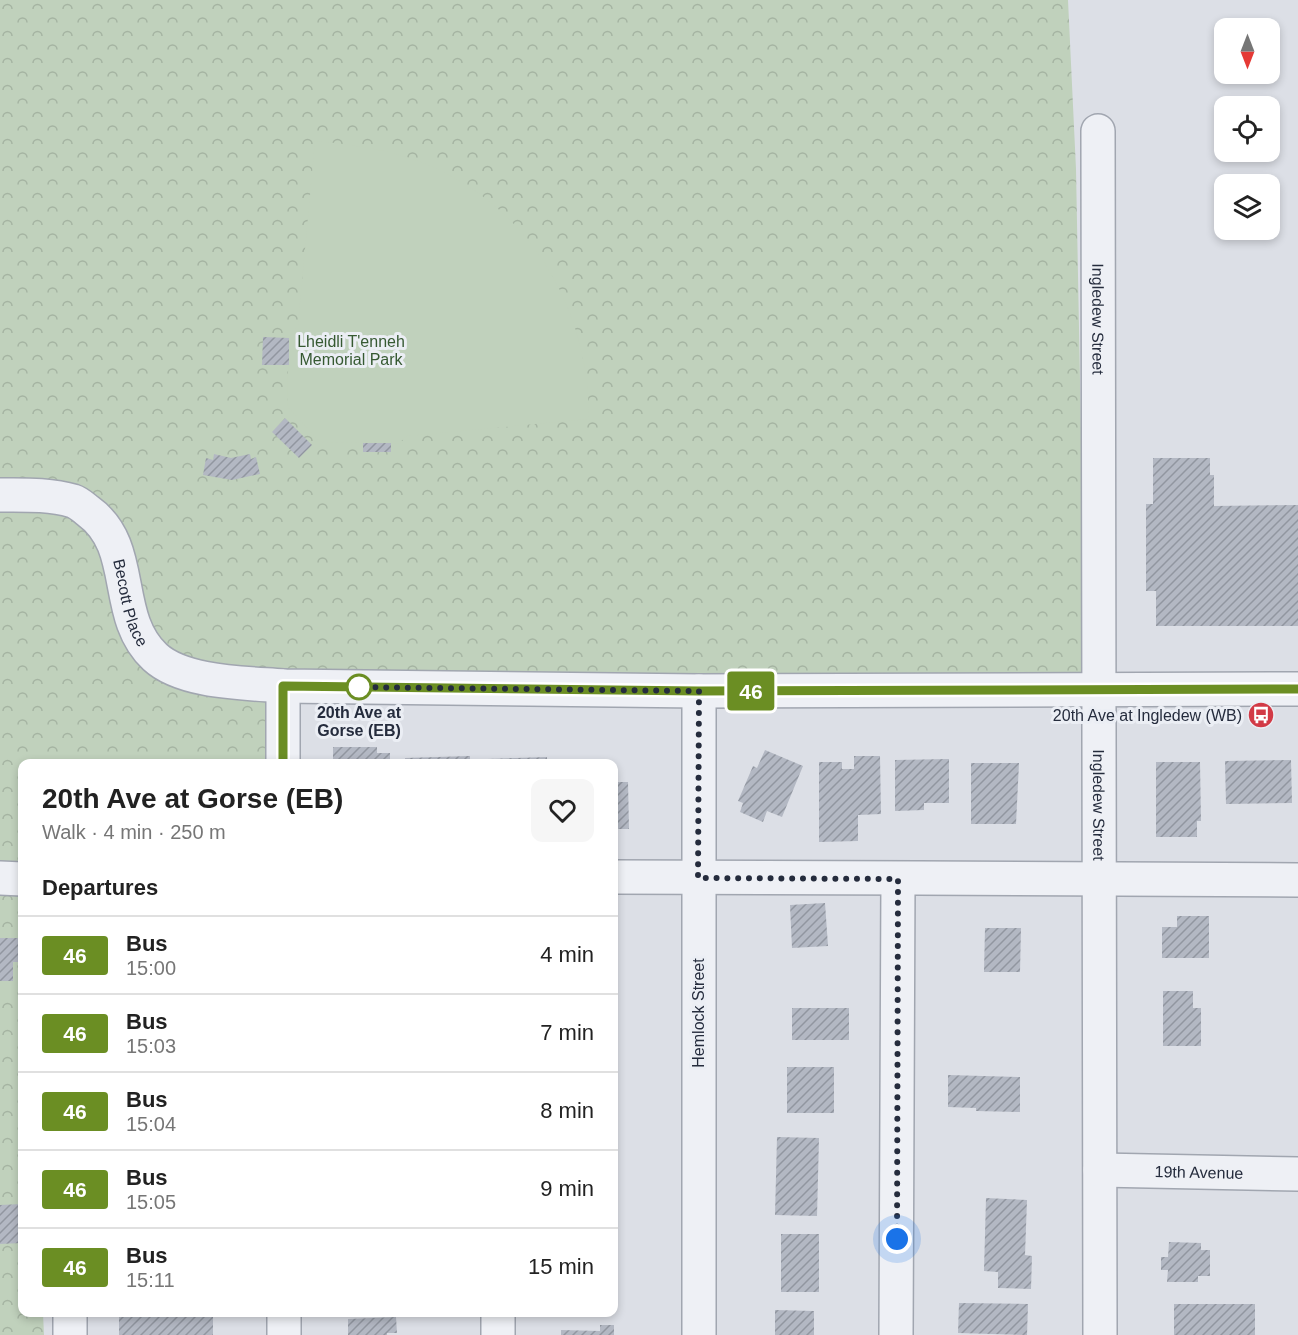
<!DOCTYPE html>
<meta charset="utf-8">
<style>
body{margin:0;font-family:Arial,sans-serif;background:#f6f6f6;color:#222;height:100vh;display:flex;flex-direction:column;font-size:22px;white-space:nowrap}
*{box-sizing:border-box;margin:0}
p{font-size:20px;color:#767676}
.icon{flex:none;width:33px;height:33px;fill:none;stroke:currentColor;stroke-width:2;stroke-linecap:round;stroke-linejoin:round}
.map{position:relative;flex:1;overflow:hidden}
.side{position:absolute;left:18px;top:759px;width:600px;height:558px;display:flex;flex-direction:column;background:#fff;border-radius:12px;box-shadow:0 3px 9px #0003}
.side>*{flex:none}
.badge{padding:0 12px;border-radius:4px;font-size:21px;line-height:39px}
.needle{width:39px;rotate:180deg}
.fabs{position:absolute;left:1214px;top:18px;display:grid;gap:12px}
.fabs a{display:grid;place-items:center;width:66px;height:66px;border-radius:12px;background:#fff;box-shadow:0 3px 9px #0003;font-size:30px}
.you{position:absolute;width:30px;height:30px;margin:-15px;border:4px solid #fff;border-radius:50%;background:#1a73e8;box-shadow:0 0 0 9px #1a73e833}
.map>.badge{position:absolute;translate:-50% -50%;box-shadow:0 0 0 3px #fff}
h2{padding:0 24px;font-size:22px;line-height:54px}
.round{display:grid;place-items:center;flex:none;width:63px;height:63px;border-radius:12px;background:#f6f6f6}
.summary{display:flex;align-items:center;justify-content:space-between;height:102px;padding:0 24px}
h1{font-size:28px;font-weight:700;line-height:45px}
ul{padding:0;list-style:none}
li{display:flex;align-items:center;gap:18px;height:78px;padding:0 24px;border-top:2px solid #e0e0e0}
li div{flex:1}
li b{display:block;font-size:22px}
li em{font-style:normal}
li .badge{min-width:66px;font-weight:700;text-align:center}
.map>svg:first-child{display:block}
.forest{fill:url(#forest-crowns)}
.pitch{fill:#c0d1bc}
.building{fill:url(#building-hatch)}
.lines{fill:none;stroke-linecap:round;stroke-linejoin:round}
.minor-casing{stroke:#a1a6b0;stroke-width:36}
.minor{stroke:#eef0f5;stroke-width:33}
.line-casing{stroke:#fff;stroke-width:14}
.line{stroke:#6b8e23;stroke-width:9}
.walk{stroke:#252c3d;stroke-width:6;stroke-dasharray:0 10.8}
.stop-dot{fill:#fff;stroke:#6b8e23;stroke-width:3}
.labels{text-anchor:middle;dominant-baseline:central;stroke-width:6;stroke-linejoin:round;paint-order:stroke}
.street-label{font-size:16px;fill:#252c3d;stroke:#ebeef4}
.park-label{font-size:16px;fill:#365932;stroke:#ebeef4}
.stop-label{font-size:16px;font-weight:bold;fill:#252c3d;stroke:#ebeef4}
.poi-label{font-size:16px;fill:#252c3d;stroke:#ebeef4;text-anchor:end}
</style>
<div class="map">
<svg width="1298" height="1335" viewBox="0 0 1298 1335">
<defs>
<pattern id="forest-crowns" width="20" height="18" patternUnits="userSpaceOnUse" patternTransform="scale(1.5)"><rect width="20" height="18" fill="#c0d1bc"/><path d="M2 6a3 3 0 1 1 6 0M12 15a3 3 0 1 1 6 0" fill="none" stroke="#a5b4a2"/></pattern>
<pattern id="building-hatch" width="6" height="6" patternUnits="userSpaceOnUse" patternTransform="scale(1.5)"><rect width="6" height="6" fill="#b3b8c3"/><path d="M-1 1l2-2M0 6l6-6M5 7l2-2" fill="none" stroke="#9196a0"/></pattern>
</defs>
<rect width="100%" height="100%" fill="#dcdfe6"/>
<path class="forest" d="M0,0H1068L1076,169L1086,698L268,701L269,763L22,764V1312L43,1313L44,1335H0Z"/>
<path class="pitch" d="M315,141C357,145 401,151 439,170C536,216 589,314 589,419L407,436L398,444L320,442L287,406L289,338L298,325Z"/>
<path class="building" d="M263,337L289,338V365H262Z
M285,418L312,445L299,458L272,432Z
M363,443H391V452H363Z
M214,454L231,458L250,454L251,459L256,457L260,474L232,480L203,475L206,458L213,460Z
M1153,458H1210V475H1214V506L1298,505V626H1156V591H1146V504H1153Z
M333,747H377V753H390V764H333Z
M765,750L803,766L782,817L767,811L763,822L740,812L743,803L738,801L753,766L757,768Z
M470,756V764H405V758Z
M854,756H880L881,814L858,815V841L819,842V762H842V769H854Z
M547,757V764H487V759Z
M949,759V803H924V810L895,811V760Z
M1291,760L1292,803L1226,804L1225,761Z
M1156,762H1200L1201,821H1197V837H1156Z
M971,763H1019L1016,824H971Z
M614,782H628L629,829H614Z
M825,903L828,946L792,948L790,905Z
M1177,916H1209V958H1162V927H1177Z
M985,928H1021L1020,972H984Z
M0,938H22V962H13V981H0Z
M1163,991H1193V1008H1201V1046H1163Z
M792,1008H849V1040H792Z
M787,1067H834V1113H787Z
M948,1075L1020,1077V1112L976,1111V1108L948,1107Z
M777,1137L819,1138L817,1216L775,1215Z
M986,1198L1027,1200L1025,1255L1032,1256L1031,1289L998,1288V1272L984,1271Z
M22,1204V1243L0,1244V1205Z
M781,1234H819V1292H781Z
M1169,1242L1201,1243V1250H1210V1276H1198V1282H1167L1168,1270H1161V1257H1168Z
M959,1303L1028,1304L1027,1335L958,1333Z
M1174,1304H1255V1335H1174Z
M775,1310L814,1311V1335H775Z
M119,1312H213V1335H119Z
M396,1317L397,1333H387V1335H348V1319Z
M600,1325H614V1335H561V1330L600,1331Z"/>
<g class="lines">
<defs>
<g id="minor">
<path id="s1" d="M1098,131L1100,1335"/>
<path id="s2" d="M0,495C24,495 50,494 73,501C79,503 84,508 88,511C138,547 111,616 155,657C183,683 246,683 283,686L699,691L1298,689"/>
<path d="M283,686V764"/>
<path d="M614,877C842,879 1070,877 1298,880"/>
<path d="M0,878L22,879"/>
<path id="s3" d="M1100,1170L1298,1174"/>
<path d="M284,1312V1335"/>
<path d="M498,1312V1335"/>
<path d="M70,1335V1312"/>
<path d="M699,1335V691"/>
<path d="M896,1335L898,879"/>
</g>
</defs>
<use href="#minor" class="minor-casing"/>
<use href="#minor" class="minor"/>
</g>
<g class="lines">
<defs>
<path id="line" d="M283,764V686L699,691L1298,689"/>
</defs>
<use href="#line" class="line-casing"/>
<use href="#line" class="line"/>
<path class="walk" d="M359,687H351L699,691L698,878L898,879L897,1239"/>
</g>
<defs>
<symbol id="bus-disc" viewBox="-11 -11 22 22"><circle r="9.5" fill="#d23a46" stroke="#ebeef4"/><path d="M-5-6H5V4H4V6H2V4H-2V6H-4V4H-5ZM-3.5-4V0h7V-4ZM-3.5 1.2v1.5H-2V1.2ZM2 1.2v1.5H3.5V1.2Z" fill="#fff"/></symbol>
</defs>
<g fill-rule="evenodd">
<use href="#bus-disc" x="1246" y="700" width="30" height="30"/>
</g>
<circle class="stop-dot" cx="359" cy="687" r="12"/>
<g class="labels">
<g class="street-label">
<text stroke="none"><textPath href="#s1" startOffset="188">Ingledew Street</textPath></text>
<text stroke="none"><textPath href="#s2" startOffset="195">Becott Place</textPath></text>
<text stroke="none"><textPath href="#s1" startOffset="674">Ingledew Street</textPath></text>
<text transform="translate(698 1013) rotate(-90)">Hemlock Street</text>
<text stroke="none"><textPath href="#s3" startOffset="99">19th Avenue</textPath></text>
</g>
<g class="park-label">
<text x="351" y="341">Lheidli T'enneh<tspan x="351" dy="18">Memorial Park</tspan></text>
</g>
<g class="stop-label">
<text x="359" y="712">20th Ave at<tspan x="359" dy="18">Gorse (EB)</tspan></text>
</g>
<g class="poi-label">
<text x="1242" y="715">20th Ave at Ingledew (WB)</text>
</g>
</g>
</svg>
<div class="fabs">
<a><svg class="needle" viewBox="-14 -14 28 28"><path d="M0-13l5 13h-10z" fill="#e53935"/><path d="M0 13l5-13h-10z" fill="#767676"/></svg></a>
<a><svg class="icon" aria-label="locate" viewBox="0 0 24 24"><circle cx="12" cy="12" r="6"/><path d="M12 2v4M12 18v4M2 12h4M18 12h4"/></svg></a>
<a><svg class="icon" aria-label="layers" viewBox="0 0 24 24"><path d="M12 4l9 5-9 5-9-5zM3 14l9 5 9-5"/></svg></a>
</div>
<div class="you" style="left:897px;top:1239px"></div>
<b class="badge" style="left:751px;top:691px;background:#6b8e23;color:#fff">46</b>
<section class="side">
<div class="summary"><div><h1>20th Ave at Gorse (EB)</h1><p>Walk · 4 min · 250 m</p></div><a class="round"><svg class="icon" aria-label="heart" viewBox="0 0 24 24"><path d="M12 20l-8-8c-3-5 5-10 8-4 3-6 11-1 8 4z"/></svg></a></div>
<h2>Departures</h2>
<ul>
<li><span class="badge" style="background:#6b8e23;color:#fff">46</span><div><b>Bus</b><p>15:00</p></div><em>4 min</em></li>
<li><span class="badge" style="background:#6b8e23;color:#fff">46</span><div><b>Bus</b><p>15:03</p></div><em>7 min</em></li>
<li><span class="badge" style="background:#6b8e23;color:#fff">46</span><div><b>Bus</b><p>15:04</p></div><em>8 min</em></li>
<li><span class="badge" style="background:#6b8e23;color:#fff">46</span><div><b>Bus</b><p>15:05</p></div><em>9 min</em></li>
<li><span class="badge" style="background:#6b8e23;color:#fff">46</span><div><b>Bus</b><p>15:11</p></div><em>15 min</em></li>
</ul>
</section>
</div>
